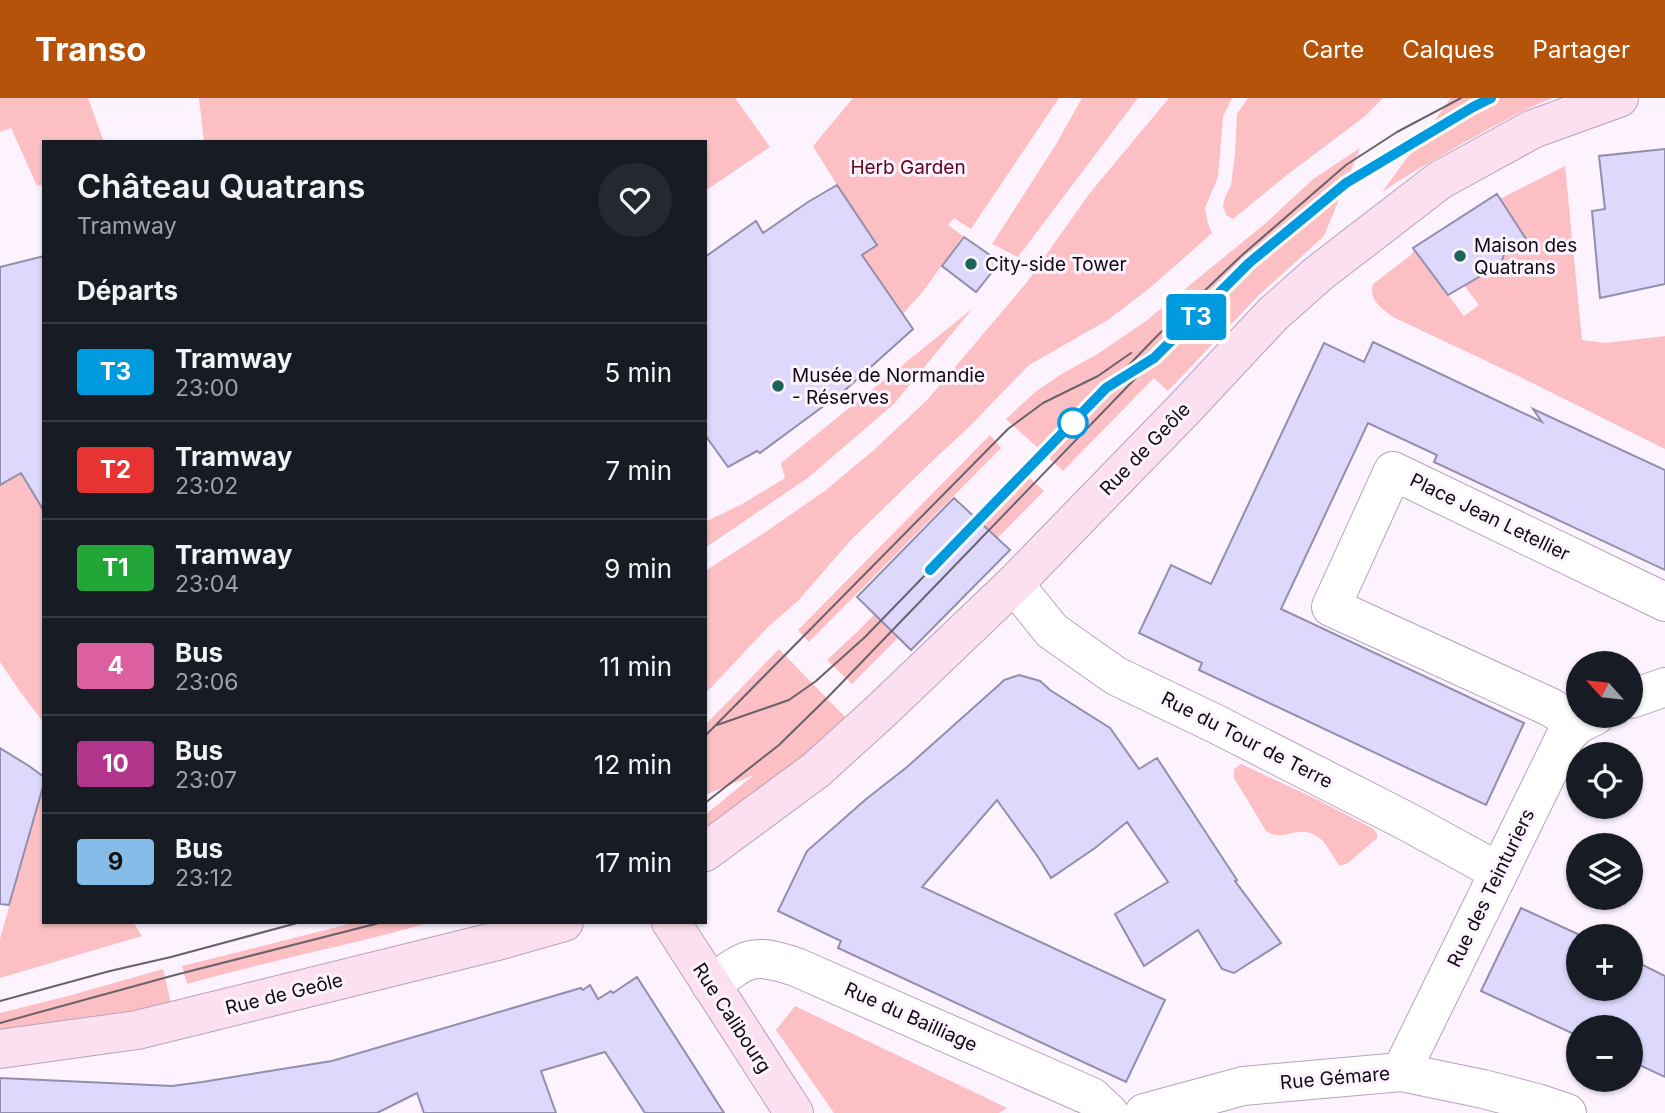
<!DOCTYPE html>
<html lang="fr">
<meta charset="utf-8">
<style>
body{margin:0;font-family:Inter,sans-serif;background:#242831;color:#f1f3f6;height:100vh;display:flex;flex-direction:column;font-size:26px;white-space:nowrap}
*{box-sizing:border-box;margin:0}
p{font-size:23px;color:#9ea1a6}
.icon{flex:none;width:38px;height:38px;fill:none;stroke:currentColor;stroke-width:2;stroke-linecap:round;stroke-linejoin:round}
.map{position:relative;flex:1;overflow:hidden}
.drawer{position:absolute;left:42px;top:42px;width:665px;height:784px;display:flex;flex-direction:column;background:#171b24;border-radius:0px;box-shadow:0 2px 5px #0004}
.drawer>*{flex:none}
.badge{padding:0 14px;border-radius:5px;font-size:24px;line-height:46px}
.needle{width:46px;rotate:297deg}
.tools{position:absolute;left:1566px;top:553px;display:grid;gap:14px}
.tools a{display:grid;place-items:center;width:77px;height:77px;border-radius:50%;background:#171b24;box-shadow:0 2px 5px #0004;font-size:35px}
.map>.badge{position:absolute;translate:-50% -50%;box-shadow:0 0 0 4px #fff}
h2{padding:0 35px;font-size:26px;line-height:63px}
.round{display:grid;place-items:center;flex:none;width:74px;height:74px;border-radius:37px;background:#242831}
.overview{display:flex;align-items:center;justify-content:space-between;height:119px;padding:0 35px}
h1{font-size:33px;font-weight:600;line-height:52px}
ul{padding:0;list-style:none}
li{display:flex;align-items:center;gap:21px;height:98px;padding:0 35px;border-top:2px solid #363941}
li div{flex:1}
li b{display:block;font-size:26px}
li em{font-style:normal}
li .badge{min-width:77px;font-weight:700;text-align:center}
header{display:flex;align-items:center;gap:42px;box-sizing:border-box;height:98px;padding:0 35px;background:#b45309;color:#fff}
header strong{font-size:33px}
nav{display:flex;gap:38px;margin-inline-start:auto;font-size:24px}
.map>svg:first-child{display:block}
.green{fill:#fcc0c4}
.building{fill:#ded9fc;stroke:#928eac;stroke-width:2}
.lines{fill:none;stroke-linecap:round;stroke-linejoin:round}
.street-casing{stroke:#b6a2bc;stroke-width:40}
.secondary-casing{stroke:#b6a2bc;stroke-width:40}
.street{stroke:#fff;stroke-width:38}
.secondary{stroke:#fde0ef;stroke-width:38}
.tram{stroke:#69616b;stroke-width:2}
.line-casing{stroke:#fff;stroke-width:16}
.line{stroke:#009adf;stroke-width:10}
.poi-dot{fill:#1d655a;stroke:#fcf3fe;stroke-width:2.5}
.stop-dot{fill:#fff;stroke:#009adf;stroke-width:3.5}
.labels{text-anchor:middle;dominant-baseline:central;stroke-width:6;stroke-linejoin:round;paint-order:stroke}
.park-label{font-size:19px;fill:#60041d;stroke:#fcf3fe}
.poi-label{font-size:19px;fill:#110a13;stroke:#fcf3fe;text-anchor:start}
.street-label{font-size:19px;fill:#110a13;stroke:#fcf3fe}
</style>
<header>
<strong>Transo</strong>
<nav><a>Carte</a><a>Calques</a><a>Partager</a></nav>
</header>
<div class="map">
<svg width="1665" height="1015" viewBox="0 0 1665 1015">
<rect width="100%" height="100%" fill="#fcf3fe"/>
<path class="green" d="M0,0H88L104,44H44V86L37,88L11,30L0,34Z
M199,0H735L770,49L705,93V44H204Z
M853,0H1059L971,131L954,120L948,127L963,138L924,192L903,216L862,157L877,146L837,87L813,48Z
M1082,0H1138L1018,159L992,146L1055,48Z
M1169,0H1232L1223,19L1218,79L1205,110L1208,126L1212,135L1151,189L1108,222L1029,267L970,328L924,371L850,443L798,503L768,529L705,596V473L767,433L826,392L875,351L928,301L1027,184L1089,96Z
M1248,0H1383L1364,19L1287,77L1233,121L1226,117L1223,108L1225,99L1231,87L1235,55L1237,16Z
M1451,0H1553C1529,9 1507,21 1485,33C1450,52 1415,72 1382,94Z
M1360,50L1324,138L1257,199L1168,293L1154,280L1063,373L1006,321L1035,294L1063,275L1096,257L1146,223L1267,124L1313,81Z
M1565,68L1582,242L1605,245L1665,238V351L1520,279L1395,220C1383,212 1368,202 1373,186L1411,157L1414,152L1464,218L1479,207L1460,182L1486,170L1492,171L1501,167L1503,160L1500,156L1525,141L1500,101Z
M973,210L894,306L809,379L705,450V424L742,406L785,380L781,365Z
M990,337L1001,350L809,544L798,532Z
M1019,370L1044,393L852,586L827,562L858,533Z
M21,375L44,412V625L21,595L0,564V387Z
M779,551L846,620L836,631L769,688L705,736V717L754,677L705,697V627Z
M1241,666L1314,700L1372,730L1377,735V740L1348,765L1340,768C1331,758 1327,743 1315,737C1297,727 1283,745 1266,733L1234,680V671Z
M44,685V824H133L142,838L0,880V841Z
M357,824H432C351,847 268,863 187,886L182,868Z
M163,871L173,914L0,942V915L68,898Z
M795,908L1007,1010L999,1015H834L776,932Z"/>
<path class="building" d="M1665,51V186L1600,200L1592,113L1605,111L1599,58Z
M837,87L877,147L862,157L913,231L844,293L760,355L757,353L728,369L705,337V159L756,123L763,135L808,104Z
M1497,96L1526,141L1505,153L1501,166L1448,197L1413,150Z
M964,139L1000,164L976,194L942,168Z
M44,158V413L21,375L0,387V169Z
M1373,244L1542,324L1533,311L1665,372V472L1434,364L1437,357L1368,325L1281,511L1524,625L1486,707L1199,572L1202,565L1139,535L1171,467L1211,486L1324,245L1364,264Z
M954,400L1010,452L911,552L857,499Z
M1019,577L1040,583L1050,592L1110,630L1139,671L1157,660L1237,782L1235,783L1281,845L1234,875L1222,871L1198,832L1144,868L1115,816L1168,784L1127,724L1095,750L1051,780L1038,759L997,702L922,789L1165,902L1126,984L838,850L841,843L778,813L807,753L865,702L907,669L1000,586L1004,582Z
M0,650L29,668L44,679V685L9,807L0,806Z
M1521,810L1582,838H1578V891H1631V861L1665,878V979L1631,963V929H1578V938L1481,893Z
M637,879L724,1015H645L605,954L541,973L556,1015H424L417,995L377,1015H0V980L172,988L202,984L332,963L581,890L583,892L590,887L598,901L611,893L613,895Z"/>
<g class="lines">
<defs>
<path id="street" d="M1014,486L1052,533L1116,578L1216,626L1408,724L1499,774
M1631,601L1665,589
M1578,626L1550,609L1331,509L1393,373L1665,504
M711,887C746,860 752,854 796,869L1092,999L1109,1015
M1401,974L1565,639L1578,626L1595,618
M1144,1015L1243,988L1401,974L1483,991L1537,1005L1567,1015"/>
<path id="secondary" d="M705,754L816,672L881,613L1014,486L1185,310L1273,216L1318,176L1440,82L1533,31L1619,0
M671,824L794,1015
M0,951L137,932L501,842L564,824"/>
</defs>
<use href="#street" class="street-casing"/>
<use href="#secondary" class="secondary-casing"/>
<use href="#street" class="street"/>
<use href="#secondary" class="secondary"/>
<path class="tram" d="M717,627L789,602L816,583L865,539L1157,238L1241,158L1346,67L1397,34L1461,0
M705,638L1008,331L1043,305L1098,278L1131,255
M705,705L779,647L829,598L1155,260L1249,165L1346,85L1473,9L1490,0
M0,903L110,873L171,859L301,824
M0,925L175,877L383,824"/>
</g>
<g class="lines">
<defs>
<path id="line" d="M930,472L1106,290L1154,260L1249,165L1346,85L1473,9L1491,0"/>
</defs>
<use href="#line" class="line-casing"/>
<use href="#line" class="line"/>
</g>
<g class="poi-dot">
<circle cx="1460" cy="158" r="7"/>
<circle cx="971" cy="166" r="7"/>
<circle cx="778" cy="288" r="7"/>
</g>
<circle class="stop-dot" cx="1073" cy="325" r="14"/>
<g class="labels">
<g class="park-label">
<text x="908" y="69">Herb Garden</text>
</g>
<g class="poi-label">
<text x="1474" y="147">Maison des<tspan x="1474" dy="22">Quatrans</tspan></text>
<text x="985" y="166">City-side Tower</text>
<text x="792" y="277">Musée de Normandie<tspan x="792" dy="22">- Réserves</tspan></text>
</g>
<g class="street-label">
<text transform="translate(1145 351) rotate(-46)">Rue de Geôle</text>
<text transform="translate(1490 419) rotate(26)">Place Jean Letellier</text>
<text transform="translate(1247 642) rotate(27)">Rue du Tour de Terre</text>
<text transform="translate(1491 790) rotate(-64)">Rue des Teinturiers</text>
<text transform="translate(284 896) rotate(-14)">Rue de Geôle</text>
<text transform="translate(911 919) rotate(24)">Rue du Bailliage</text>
<text transform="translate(732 920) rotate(57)">Rue Calibourg</text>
<text transform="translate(1335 980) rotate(-5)">Rue Gémare</text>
</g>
</g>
</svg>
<div class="tools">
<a><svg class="needle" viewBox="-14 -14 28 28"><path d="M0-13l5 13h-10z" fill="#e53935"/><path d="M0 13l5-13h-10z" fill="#9ea1a6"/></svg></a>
<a><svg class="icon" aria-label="locate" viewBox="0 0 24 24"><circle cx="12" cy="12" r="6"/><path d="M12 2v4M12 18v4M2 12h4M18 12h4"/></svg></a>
<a><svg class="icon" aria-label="layers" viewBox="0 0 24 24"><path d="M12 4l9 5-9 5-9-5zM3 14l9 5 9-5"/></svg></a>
<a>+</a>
<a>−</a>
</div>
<b class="badge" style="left:1196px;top:219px;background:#009adf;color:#fff">T3</b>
<section class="drawer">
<div class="overview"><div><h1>Château Quatrans</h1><p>Tramway</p></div><a class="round"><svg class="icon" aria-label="heart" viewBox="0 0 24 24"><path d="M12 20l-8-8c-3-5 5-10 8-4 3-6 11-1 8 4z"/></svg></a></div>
<h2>Départs</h2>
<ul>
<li><span class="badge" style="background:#009adf;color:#fff">T3</span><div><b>Tramway</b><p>23:00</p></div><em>5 min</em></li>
<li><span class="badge" style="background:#e73331;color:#fff">T2</span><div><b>Tramway</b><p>23:02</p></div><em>7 min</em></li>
<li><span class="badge" style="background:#23a638;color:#fff">T1</span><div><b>Tramway</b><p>23:04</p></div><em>9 min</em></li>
<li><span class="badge" style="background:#dc5f9f;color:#fff">4</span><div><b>Bus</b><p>23:06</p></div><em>11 min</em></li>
<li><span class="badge" style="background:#b0358b;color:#fff">10</span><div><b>Bus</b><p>23:07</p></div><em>12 min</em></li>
<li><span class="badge" style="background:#85bce7;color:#111">9</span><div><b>Bus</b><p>23:12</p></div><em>17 min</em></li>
</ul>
</section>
</div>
